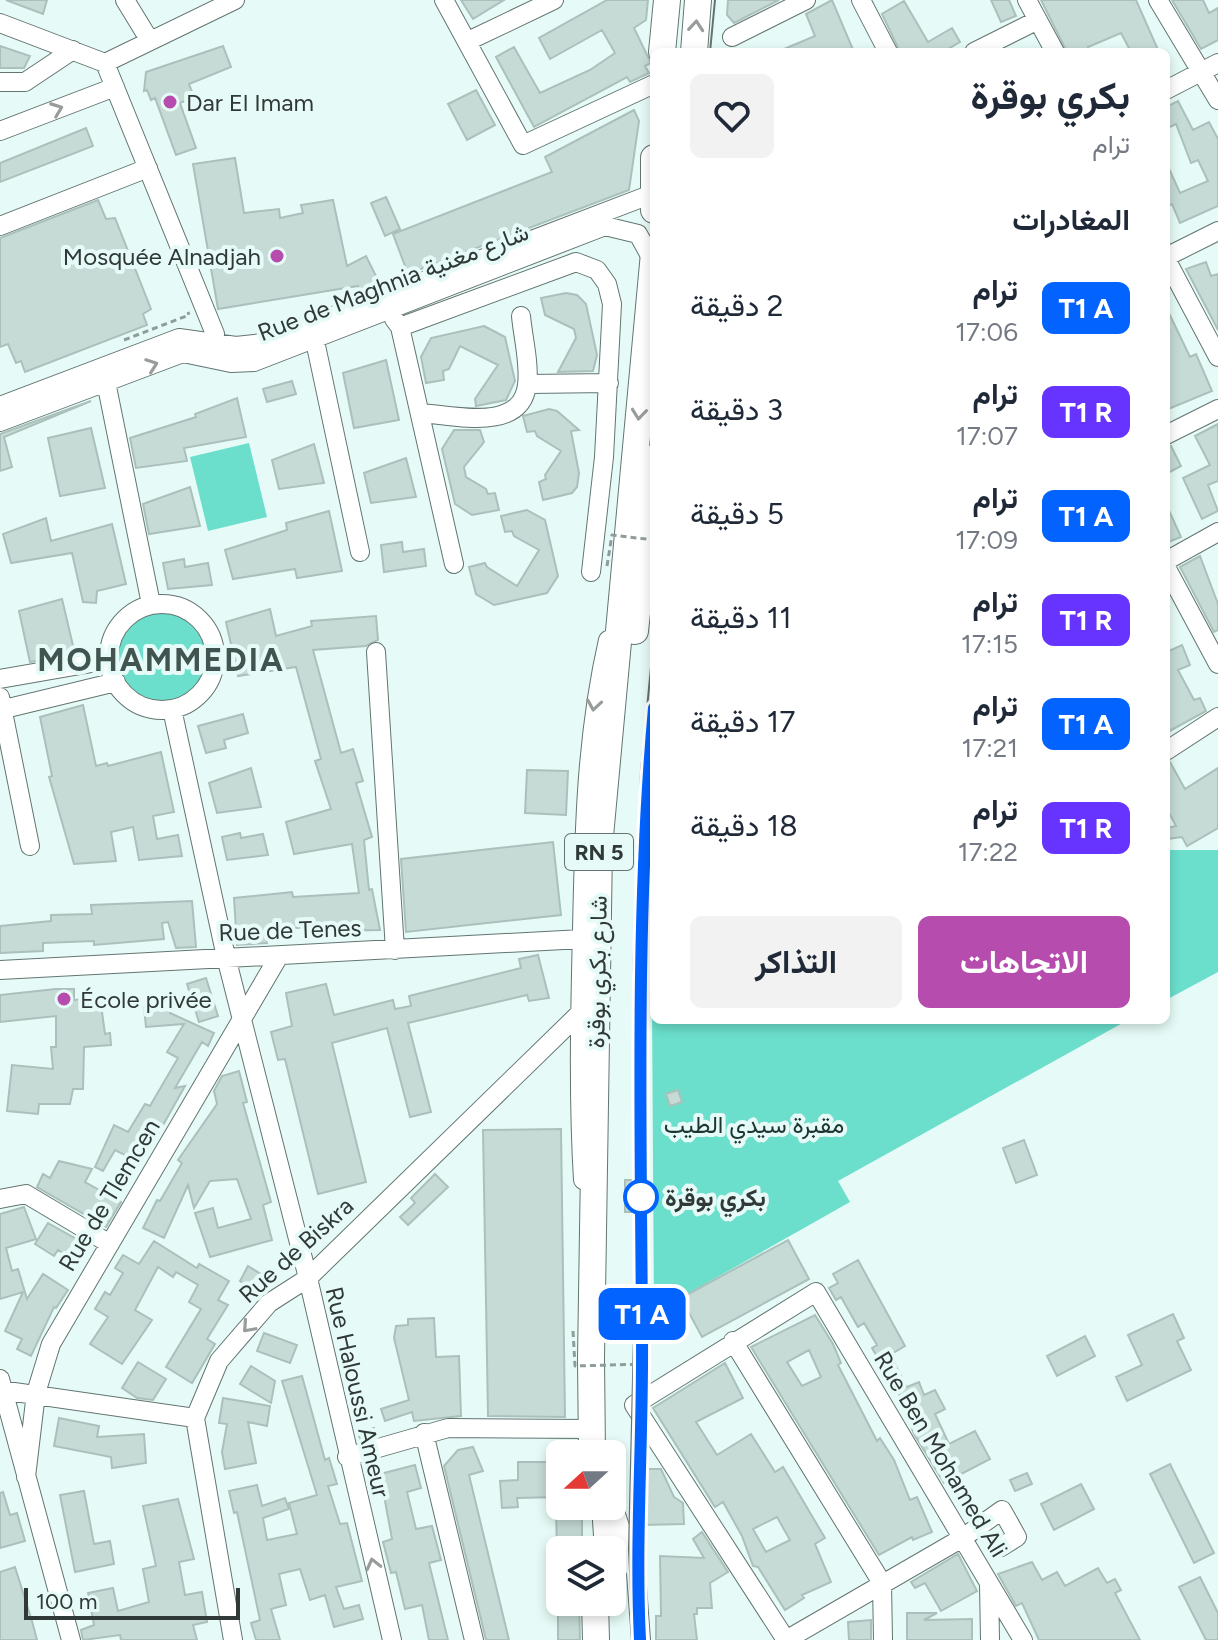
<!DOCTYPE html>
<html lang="ar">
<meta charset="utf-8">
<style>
body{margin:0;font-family:Figtree,Vazirmatn,sans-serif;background:#f2f2f3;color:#1f2937;direction:rtl;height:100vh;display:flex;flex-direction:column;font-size:30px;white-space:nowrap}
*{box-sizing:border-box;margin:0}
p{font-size:26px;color:#747a83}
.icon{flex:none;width:44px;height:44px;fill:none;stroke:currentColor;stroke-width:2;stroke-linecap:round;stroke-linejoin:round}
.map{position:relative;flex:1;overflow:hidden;direction:ltr}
.drawer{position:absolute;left:650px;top:48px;width:520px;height:976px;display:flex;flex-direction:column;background:#fff;border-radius:12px;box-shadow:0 4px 12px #0003;direction:rtl}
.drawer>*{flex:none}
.badge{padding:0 16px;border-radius:12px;font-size:28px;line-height:52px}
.needle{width:52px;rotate:249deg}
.tools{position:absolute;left:546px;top:1440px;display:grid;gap:16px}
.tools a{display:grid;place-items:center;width:80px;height:80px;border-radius:12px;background:#fff;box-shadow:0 4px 12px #0003;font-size:40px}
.scale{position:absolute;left:24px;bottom:20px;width:216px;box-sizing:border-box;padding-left:8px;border:4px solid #303937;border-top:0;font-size:22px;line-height:28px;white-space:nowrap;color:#303937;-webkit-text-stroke:6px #e6fbf7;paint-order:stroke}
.map>.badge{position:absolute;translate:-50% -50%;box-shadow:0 0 0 4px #fff}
h2{padding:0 40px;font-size:30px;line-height:72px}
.round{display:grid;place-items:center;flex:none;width:84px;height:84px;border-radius:12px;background:#f2f2f3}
.headline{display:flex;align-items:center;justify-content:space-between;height:136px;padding:0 40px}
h1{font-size:38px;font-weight:700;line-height:60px}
.button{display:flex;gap:16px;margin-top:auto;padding:16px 40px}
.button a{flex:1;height:92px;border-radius:12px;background:#b64cad;color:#fff;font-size:32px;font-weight:700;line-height:92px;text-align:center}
.button a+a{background:#f2f2f3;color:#1f2937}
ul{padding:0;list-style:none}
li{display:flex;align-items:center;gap:24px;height:104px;padding:0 40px}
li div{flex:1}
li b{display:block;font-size:30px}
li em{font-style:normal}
li .badge{min-width:88px;font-weight:700;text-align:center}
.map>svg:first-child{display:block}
.green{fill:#6bdfcc}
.building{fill:#c6dbd6;stroke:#abc0bb;stroke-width:2;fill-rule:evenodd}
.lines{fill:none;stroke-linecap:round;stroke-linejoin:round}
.minor-casing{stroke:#627571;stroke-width:20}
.highway-casing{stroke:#627571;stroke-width:28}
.path{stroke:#8e9d9a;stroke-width:3;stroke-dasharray:6 4;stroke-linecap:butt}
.minor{stroke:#fff;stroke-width:18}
.highway{stroke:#fff;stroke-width:26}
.tram{stroke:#667270;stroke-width:2}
.path-bridge{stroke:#8e9d9a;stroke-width:3;stroke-dasharray:6 4;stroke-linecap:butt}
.oneway{stroke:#989c9b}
.line-casing{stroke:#fff;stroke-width:18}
.line{stroke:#0363ff;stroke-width:12}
.poi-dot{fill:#b64cad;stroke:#e6fbf7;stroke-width:3}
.stop-dot{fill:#fff;stroke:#0363ff;stroke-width:4}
.labels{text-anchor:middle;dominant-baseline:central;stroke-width:8;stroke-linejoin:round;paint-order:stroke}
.shield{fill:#e6fbf7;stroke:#677371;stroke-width:2}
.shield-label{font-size:22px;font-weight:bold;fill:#303937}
.poi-label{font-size:24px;fill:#303937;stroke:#e6fbf7;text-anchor:start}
.street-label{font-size:24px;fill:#303937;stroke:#e6fbf7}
.park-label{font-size:24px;fill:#1d3531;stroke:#e6fbf7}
.stop-label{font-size:24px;font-weight:bold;fill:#303937;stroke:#e6fbf7;text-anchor:start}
.district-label{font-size:32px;font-weight:bold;letter-spacing:2px;fill:#415450;stroke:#e6fbf7}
</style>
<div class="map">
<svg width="1218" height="1640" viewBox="0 0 1218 1640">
<rect width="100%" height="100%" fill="#e6fbf7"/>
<path class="green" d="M249,443L267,517L208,531L190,457Z
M115 657a46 46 0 1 1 92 0a46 46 0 1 1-92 0Z
M654,812V1020H1128L838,1181L850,1202L654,1313L651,856Z
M1166,850H1218V972L1166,1000Z"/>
<path class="building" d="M6,0H47L43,14Z
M461,0H504L473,19Z
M607,0H648L646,20L634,28L651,63L645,66L649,73L630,82L627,77L534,127L496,57L514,47L540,93L590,70L615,53L602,30L550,59L539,38Z
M728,0H779L734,23L727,15Z
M832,0L854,52H777L815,36L806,14Z
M991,0H1009L1016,16L1001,22Z
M1041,0H1136L1159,52H1131L1121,33L1088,47L1090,52H1067Z
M1172,0H1203L1209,13L1218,8V40L1201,49Z
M904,1L928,42L952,28L960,42L943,52H900L882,14Z
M0,46L30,56L24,68H0Z
M223,46L231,67L189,84L194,97L180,103L196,148L176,155L155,98L151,100L147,90L144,91L146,72Z
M476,90L495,125L467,140L448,104Z
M1178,101L1193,130L1209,122L1218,139V206L1180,223L1172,204L1166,207V162L1180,193L1208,181L1198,160L1191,163L1176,124L1166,129V107Z
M634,110L639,121L629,190L408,274L393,234L552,172L545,157Z
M86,128L93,146L0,182V163Z
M235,158L244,213L279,209L280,218L303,213L301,205L333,200L347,266L366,256L378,280L359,290L358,286L218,309L193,164Z
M386,197L400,229L385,236L371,203Z
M98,200L106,219L115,218L151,309L143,314L147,325L25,372L21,361L16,363L8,344L0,347V238Z
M1206,262L1211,276L1218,274V330L1186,269Z
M566,293L577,295L586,304L597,355L593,371L558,372L576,338L574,329L545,315L541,298Z
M1166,307L1190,357L1196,354L1212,391L1166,410Z
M484,326L505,337L515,381L506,400L476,406L475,399L498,365L460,346L449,369L443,371L444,380L426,383L421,357L431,338Z
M386,360L399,420L354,428L343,373Z
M292,381L296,394L267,402L263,389Z
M237,398L246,437L184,448L187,461L136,468L130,438L196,417L195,414Z
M91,401L4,437L12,467L0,471V434Z
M549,409L557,411L579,430L571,431L579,473L577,487L572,493L543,500L539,482L546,479L545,475L561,451L537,436L535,431L527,432L523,416Z
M1218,424V481L1208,485L1218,511L1202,519L1183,478L1210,465L1195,436Z
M91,428L105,488L60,496L48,438Z
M454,430H480L484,442L464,467L466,477L486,489L488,494L495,493L499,510L472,515L455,504L442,449Z
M314,444L324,483L279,489L272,460Z
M1171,446L1181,466L1166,474V447Z
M406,458L416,497L371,503L364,473Z
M190,487L200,526L149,534L143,504Z
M1166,504L1181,537L1166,543Z
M527,510L545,520L558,576L547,593L494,605L476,594L469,567L485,563L487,567L517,586L539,550L514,536L512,531L505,532L501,516Z
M329,511L342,571L297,578L295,569L233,579L225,550L287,530L286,523Z
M46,518L51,541L112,524L126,584L97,591L96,603L83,602L72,553L11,563L3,534Z
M402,542L403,552L424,549L426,566L384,572L381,545Z
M1200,556L1218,604V630L1214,632L1180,567Z
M184,559L185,567L208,563L212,585L168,589L163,563Z
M62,599L75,654L30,662L19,611Z
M270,609L276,636L312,626L311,621L376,616L378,640L366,646L313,650L341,753L353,749L363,781L356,783L372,837L364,840L369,890L372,889L380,930L335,931V926L295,928V933L266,935L267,943L237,945L234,898L292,892L293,897L359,893L352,844L294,854L286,822L331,809L315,761L321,759L296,667L238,676L226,622Z
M1182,645L1190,665L1178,670L1194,700L1200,698L1206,711L1166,733V646L1169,651Z
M83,705L96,766L107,763L108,766L161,752L174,812L153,816L157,839L178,835L182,856L139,860L133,827L111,832L116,861L74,864L49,777L52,776L40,717Z
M243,714L248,733L224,740L226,748L206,753L198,726Z
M1170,762L1185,789L1218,768V828L1187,846L1182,837L1166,839V828L1176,826L1166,807V763Z
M251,768L261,807L217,813L209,783Z
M527,770L568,771L566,815L525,813Z
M240,833L241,838L263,834L268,855L227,860L222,837Z
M553,842L561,915L406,932L401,859Z
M192,901L196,947L176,948L168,922L162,923L164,939L94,945V941L43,943V951L0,953V926L51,921V915L92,914L91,905Z
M538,955L549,998L529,1001L527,995L408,1023L431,1112L410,1117L387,1028L332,1043L366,1182L318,1194L285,1059L278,1060L271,1032L292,1026L286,993L326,984L334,1015L393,1000L395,1009L411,1006L409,996L521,968L519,959Z
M206,978L218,1016L199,1022L187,984Z
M56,989H74V1000L100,997L105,1034L110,1033L111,1045L84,1047L83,1089H73L70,1104H39L38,1114L7,1111L12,1065L53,1069L51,1047H56V1016L0,1022V995Z
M170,1006V1013L214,1033L208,1046L202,1042L175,1088L185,1086L157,1136L144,1129L131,1158L115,1150L103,1171L95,1167L114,1125L128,1132L145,1104L150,1106L178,1058L167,1052L184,1024L146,1027L144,1008Z
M239,1071L247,1102L243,1103L271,1202L263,1205L272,1240L210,1257L195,1213L213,1208L218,1228L251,1219L237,1179L210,1181L194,1208L188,1185L164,1238L143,1228L157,1200L160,1201L182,1163L178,1160L217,1104L214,1091L222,1076Z
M678,1090L682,1102L670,1106L666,1094Z
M561,1129L565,1417L488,1416L483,1130Z
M1024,1140L1037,1175L1016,1183L1003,1148Z
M59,1161L92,1169L85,1182L121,1202L106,1227L37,1187L43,1174L50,1178Z
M435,1174L448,1187L408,1225L400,1217L415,1203L411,1198Z
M625,1180H646L645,1212H625Z
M24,1207L36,1239L6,1248L12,1271L18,1269L27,1299L43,1274L68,1290L56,1308L54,1307L31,1356L17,1349L22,1339L5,1331L23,1292L0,1299V1214Z
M48,1223L89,1246L78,1263L58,1250L54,1256L35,1244Z
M788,1240L809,1279L702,1337L681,1298Z
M154,1241L197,1268L199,1264L229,1281L218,1300L228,1305L207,1339L215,1344L192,1383L166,1367L201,1309L189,1302L198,1285L176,1272L173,1277L158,1267L135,1310L152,1320L122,1364L90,1344L108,1317L95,1309L105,1292L110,1295L123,1273L115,1268L123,1255L139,1264Z
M858,1260L905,1346L890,1355L907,1387L919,1382L924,1395L935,1390L945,1409L935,1414L949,1444L975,1431L990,1459L944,1483L914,1434L899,1395L872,1348L877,1345L864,1323L858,1327L841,1297L836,1300L829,1288L838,1283L833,1274Z
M248,1266L269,1279L261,1293L240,1281Z
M1173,1314L1184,1338L1177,1341L1191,1370L1127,1401L1116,1377L1142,1365L1128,1335Z
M815,1315L833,1344L841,1363L838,1365L877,1441L880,1438L894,1460L910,1500L917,1497L932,1532L913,1540L912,1537L879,1555L751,1347ZM809,1350L821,1377L802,1386L787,1362Z
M434,1318L436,1357L459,1356L461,1416L414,1421L412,1412L385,1421L381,1409L409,1400L394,1338L396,1326L408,1325V1319Z
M264,1333L297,1345L290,1363L257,1351Z
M1085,1336L1095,1356L1057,1376L1047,1356Z
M138,1362L166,1379L153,1400L137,1398L122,1388Z
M725,1363L743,1398L696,1422L717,1455L751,1434L775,1472L783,1467L825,1538L815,1544L831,1582L802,1595L804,1598L785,1610L758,1567L753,1566L742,1536L723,1502L715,1507L653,1408ZM777,1517L790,1540L766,1552L753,1529Z
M251,1366L275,1381L271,1403L240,1384Z
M302,1376L325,1460L329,1458L337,1484L328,1486L340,1524L347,1523L362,1581L336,1587L344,1609L359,1605L363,1619L334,1627L325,1595L310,1600L300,1569L279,1574L286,1605L271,1609L280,1640H256L251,1623L260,1620L237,1512L234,1513L229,1491L257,1485L262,1506L285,1498L289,1509L263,1518L267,1540L297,1534L289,1503L317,1495L282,1381Z
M223,1398L270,1406L267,1426L248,1422L256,1463L225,1469L222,1452L227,1424L219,1423Z
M59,1418L99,1426L97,1437L144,1434L146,1463L112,1468L111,1457L54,1446Z
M374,1428L376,1436L361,1441L358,1433Z
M473,1447L483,1471L469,1475L509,1640H486L444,1466L458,1450Z
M518,1462H560V1497L517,1498L518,1507L502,1508L500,1481L518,1480Z
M1170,1464L1214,1553L1194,1563L1150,1474Z
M415,1465L421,1488L407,1492L416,1529L432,1526L441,1560L429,1563L448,1640H429L422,1605L405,1609L396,1572L391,1573L383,1542L392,1539L380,1474Z
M641,1469H661L674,1497L683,1503L684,1524L643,1525Z
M1027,1473L1032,1484L1015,1491L1010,1480Z
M1081,1484L1094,1509L1054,1530L1041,1504Z
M84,1491L94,1544L110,1541L114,1564L75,1572L60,1495Z
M3,1492L10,1515L17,1513L25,1541L0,1548V1493Z
M178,1499L194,1559L179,1562L185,1595L202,1592L207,1622L193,1625L197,1640H121L120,1635L83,1640L81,1630L94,1625L88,1593L113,1588L118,1611L149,1602L143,1569L156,1566L143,1506Z
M556,1510H582V1550H557Z
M702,1532L728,1572L710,1583L712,1608H697V1614H694L697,1640H656V1616H661L660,1556L704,1558L693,1539Z
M958,1554L977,1591L941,1611L925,1583L915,1588L911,1582Z
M1032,1562L1042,1580L1057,1572L1065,1586L1098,1568L1107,1583L1115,1579L1121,1590L1115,1593L1140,1640H1039L1022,1603L1016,1606L998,1574Z
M15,1567L32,1621L37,1640H0V1572Z
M1200,1577L1218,1613V1640H1206L1179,1587Z
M558,1602H579L580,1640H558Z
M907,1613H937L924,1620L972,1619V1640H907Z
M871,1620V1640H849L848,1622Z"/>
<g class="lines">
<defs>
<path id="minor" d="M125,0L150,41
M444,0L523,145L654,84
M861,0L888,52
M1027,0L1055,52
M1158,0L1218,100
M0,23L105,63
M732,37L806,0
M468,41L554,0
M974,52L1038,20
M105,63L215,334L214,350
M105,63L235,0
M0,82H25L73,50
M1166,90L1218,63
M0,131L115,87
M0,226L148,168
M1166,257L1218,231
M1166,259L1218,357
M394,319L400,327L454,564
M312,327L360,552
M400,327L576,262L597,270L607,284L612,304L604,457L591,572
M104,372L151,604
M528,384L609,383
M0,406L179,338L236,346L262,343L652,194
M420,413C454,415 521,433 527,385C530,364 523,338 521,316
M0,422L183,353L231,363L254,362L605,226L638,234L653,261
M1166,435L1218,409
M1166,561L1218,532
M1166,567L1218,664
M109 657a53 53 0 1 1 106 0a53 53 0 1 1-106 0Z
M376,652L395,950
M0,679L109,660
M0,697L30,846
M172,709L226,957L308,1278L392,1640
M0,710L116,682
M1166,751L1218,717
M0,970L582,939
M583,1180C578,1097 580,1013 582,930C584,831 586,736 608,640
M0,1199L26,1194L110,1244
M733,1341L882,1583L883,1640
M0,1379L71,1640
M0,1390L195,1418
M424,1433L474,1640
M347,1457L448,1428L592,1429
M26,1477L36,1393L51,1344L279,956
M612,1503L636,1573L641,1640
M1001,1547L1017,1537L1002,1510L964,1537L786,1640L634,1405L816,1292L1023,1640
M989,1584L990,1640
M233,1640L195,1418L219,1361L269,1303L308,1278L581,1012"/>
<path id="highway" d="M662,52L667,0
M694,52L698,0
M654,158V210
M635,631L654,458
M592,1454L591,1359L599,847L654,253
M605,1506L608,1550
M595,1602L596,1640"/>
</defs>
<use href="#minor" class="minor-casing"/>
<use href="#highway" class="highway-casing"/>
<path class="path" d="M124,340L189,315L188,312"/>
<use href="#minor" class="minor"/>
<use href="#highway" class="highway"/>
<path class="tram" d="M710,52L715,0
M633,1640L629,1549L635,1293L633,975L641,771L654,636"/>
<path class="path-bridge" d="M607,566L612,535L654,540
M573,1331L575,1366L647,1364L646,1330"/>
</g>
<defs><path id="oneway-chevron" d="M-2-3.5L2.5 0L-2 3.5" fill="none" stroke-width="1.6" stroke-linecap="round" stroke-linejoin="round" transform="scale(2)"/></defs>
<g class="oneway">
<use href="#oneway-chevron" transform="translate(696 26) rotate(-85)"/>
<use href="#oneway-chevron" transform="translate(57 109) rotate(-21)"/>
<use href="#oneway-chevron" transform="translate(152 365) rotate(-20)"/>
<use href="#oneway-chevron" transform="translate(639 414) rotate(96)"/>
<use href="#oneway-chevron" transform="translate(594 705) rotate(99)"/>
<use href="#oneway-chevron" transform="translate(248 1327) rotate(132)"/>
<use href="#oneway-chevron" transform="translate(373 1564) rotate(-104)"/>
</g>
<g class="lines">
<defs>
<path id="line" d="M640,1640C635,1539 643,1438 642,1337C641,1127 635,918 654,708"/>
</defs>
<use href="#line" class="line-casing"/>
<use href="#line" class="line"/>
</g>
<g class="poi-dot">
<circle cx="170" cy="102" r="8"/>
<circle cx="277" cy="256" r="8"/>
<circle cx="64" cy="999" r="8"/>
</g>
<circle class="stop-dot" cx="641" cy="1197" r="16"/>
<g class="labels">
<rect class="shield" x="565" y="834" width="68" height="36" rx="6"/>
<g class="shield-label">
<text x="599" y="852">RN 5</text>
</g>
<g class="poi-label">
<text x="186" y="102">Dar El Imam</text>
<text x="261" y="256" text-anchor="end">Mosquée Alnadjah</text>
<text x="80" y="999">École privée</text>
</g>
<g class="street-label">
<text transform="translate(393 282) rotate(-21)">Rue de Maghnia شارع مغنية</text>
<text transform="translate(290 930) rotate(-2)">Rue de Tenes</text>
<text transform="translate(597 972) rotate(-89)">شارع بكري بوقرة</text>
<text transform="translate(109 1195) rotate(-59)">Rue de Tlemcen</text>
<text transform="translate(296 1250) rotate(-42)">Rue de Biskra</text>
<text transform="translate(358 1392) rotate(77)">Rue Haloussi Ameur</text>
<text transform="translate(941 1454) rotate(59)">Rue Ben Mohamed Ali</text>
</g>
<g class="park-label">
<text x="754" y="1124">مقبرة سيدي الطيب</text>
</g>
<g class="stop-label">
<text x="665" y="1197">بكري بوقرة</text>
</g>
<g class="district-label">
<text x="161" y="660">MOHAMMEDIA</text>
</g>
</g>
</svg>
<div class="tools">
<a><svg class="needle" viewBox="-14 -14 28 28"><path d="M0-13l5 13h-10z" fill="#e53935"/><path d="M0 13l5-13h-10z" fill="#747a83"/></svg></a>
<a><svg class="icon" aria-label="layers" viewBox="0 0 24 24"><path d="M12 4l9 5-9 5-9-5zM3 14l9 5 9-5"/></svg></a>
</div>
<div class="scale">100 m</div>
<b class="badge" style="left:642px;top:1314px;background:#0363ff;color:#fff">T1 A</b>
<section class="drawer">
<div class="headline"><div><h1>بكري بوقرة</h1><p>ترام</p></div><a class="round"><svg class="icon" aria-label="heart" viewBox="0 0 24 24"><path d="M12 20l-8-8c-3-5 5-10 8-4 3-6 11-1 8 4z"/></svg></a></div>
<h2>المغادرات</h2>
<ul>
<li><span class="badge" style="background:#0363ff;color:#fff">T1 A</span><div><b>ترام</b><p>17:06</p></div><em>2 دقيقة</em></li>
<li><span class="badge" style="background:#63f;color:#fff">T1 R</span><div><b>ترام</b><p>17:07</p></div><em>3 دقيقة</em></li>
<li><span class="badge" style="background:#0363ff;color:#fff">T1 A</span><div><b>ترام</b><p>17:09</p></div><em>5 دقيقة</em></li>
<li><span class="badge" style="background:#63f;color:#fff">T1 R</span><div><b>ترام</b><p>17:15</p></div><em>11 دقيقة</em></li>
<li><span class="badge" style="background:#0363ff;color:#fff">T1 A</span><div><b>ترام</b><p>17:21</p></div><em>17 دقيقة</em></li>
<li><span class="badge" style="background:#63f;color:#fff">T1 R</span><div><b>ترام</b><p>17:22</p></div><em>18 دقيقة</em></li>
</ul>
<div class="button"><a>الاتجاهات</a><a>التذاكر</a></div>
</section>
</div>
